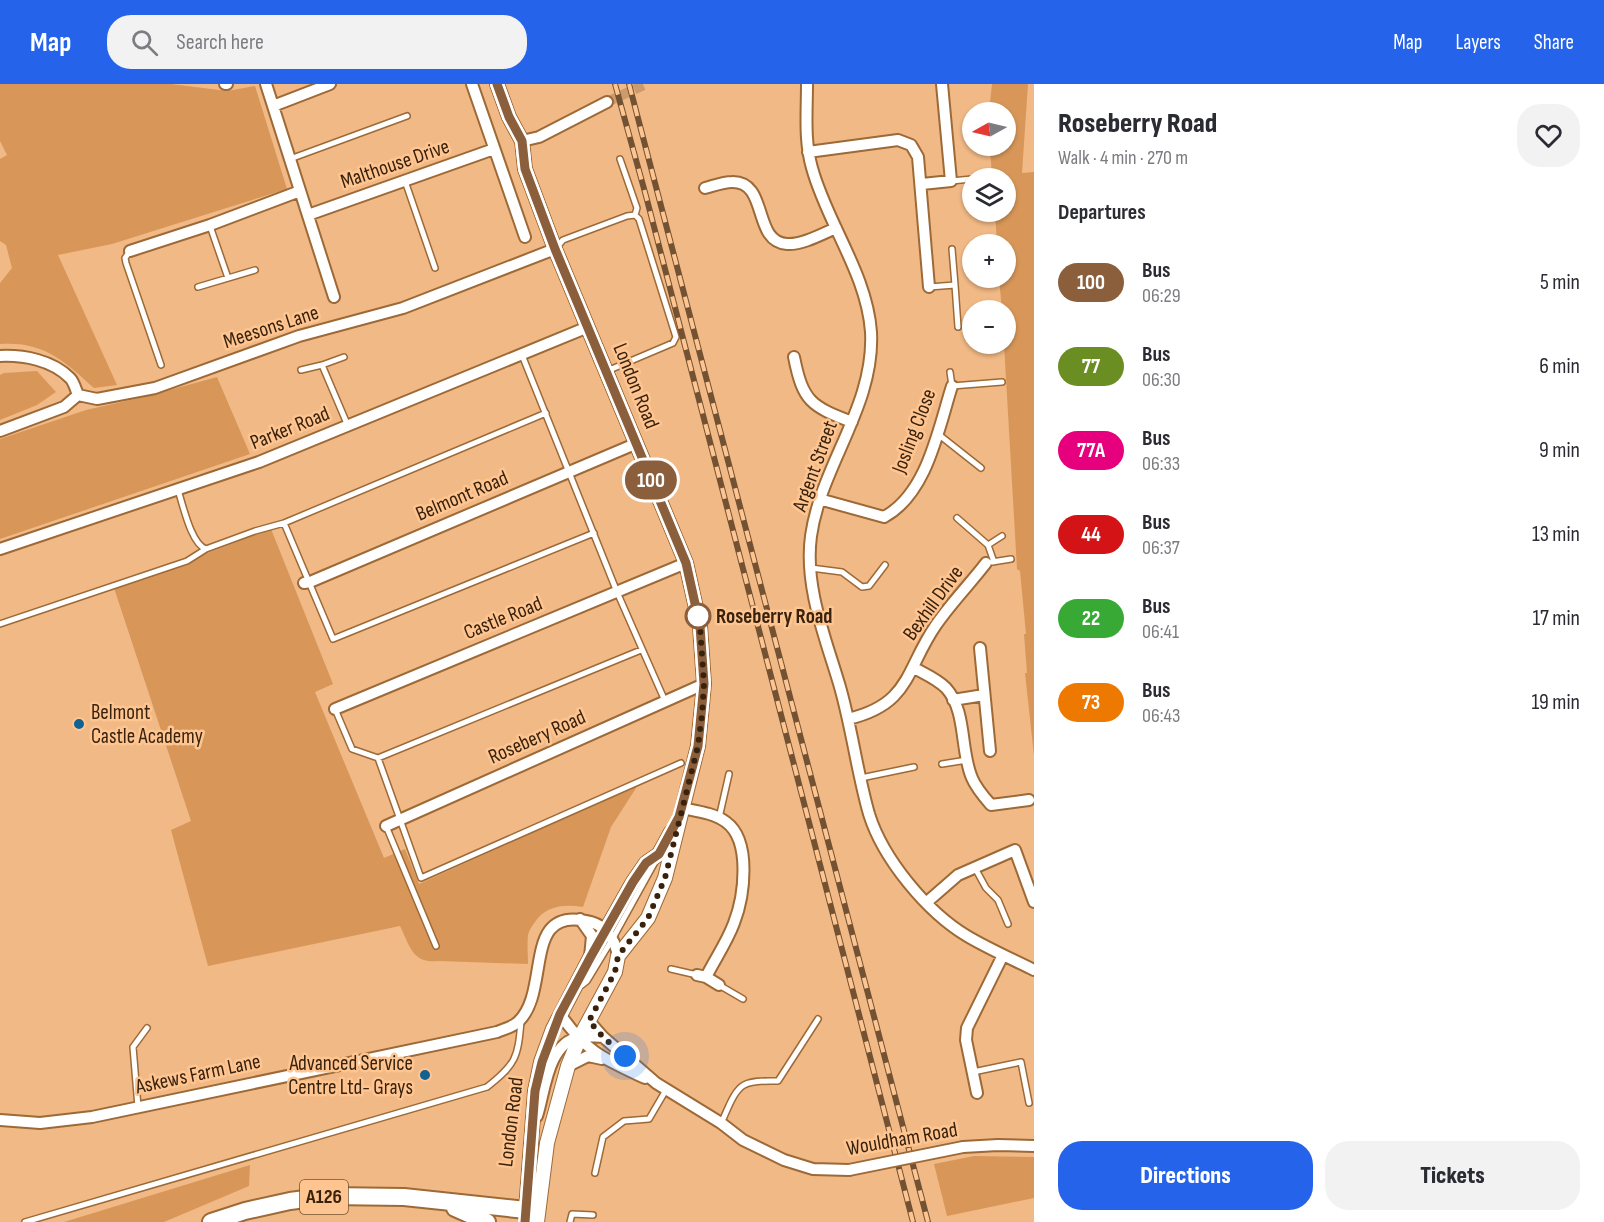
<!DOCTYPE html>
<meta charset="utf-8">
<style>
body{margin:0;font-family:"Sofia Sans Condensed",sans-serif;background:#f2f2f3;color:#2b2b33;height:100vh;display:flex;flex-direction:column;font-size:22px;white-space:nowrap}
*{box-sizing:border-box;margin:0}
p{font-size:20px;color:#7c7c81}
.icon{flex:none;width:33px;height:33px;fill:none;stroke:currentColor;stroke-width:2;stroke-linecap:round;stroke-linejoin:round}
.map{position:relative;flex:1;overflow:hidden}
.side{display:flex;flex-direction:column;background:#fff;width:570px}
.side>*{flex:none}
.badge{padding:0 12px;border-radius:20px;font-size:21px;line-height:39px}
.needle{width:39px;rotate:262deg}
.tools{position:absolute;left:962px;top:18px;display:grid;gap:12px}
.tools a{display:grid;place-items:center;width:54px;height:54px;border-radius:50%;background:#fff;box-shadow:0 2px 4px #0004;font-size:30px}
.you{position:absolute;width:30px;height:30px;margin:-15px;border:4px solid #fff;border-radius:50%;background:#1a73e8;box-shadow:0 0 0 9px #1a73e833}
.map>.badge{position:absolute;translate:-50% -50%;box-shadow:0 0 0 3px #fff}
h2{padding:0 24px;font-size:22px;line-height:54px}
.round{display:grid;place-items:center;flex:none;width:63px;height:63px;border-radius:24px;background:#f2f2f3}
.headline{display:flex;align-items:center;justify-content:space-between;height:102px;padding:0 24px}
h1{font-size:28px;font-weight:800;line-height:45px}
.primary-button{display:flex;gap:12px;margin-top:auto;padding:12px 24px}
.primary-button a{flex:1;height:69px;border-radius:24px;background:#2563eb;color:#fff;font-size:24px;font-weight:800;line-height:69px;text-align:center}
.primary-button a+a{background:#f2f2f3;color:#2b2b33}
ul{padding:0;list-style:none}
li{display:flex;align-items:center;gap:18px;height:84px;padding:0 24px}
li div{flex:1}
li b{display:block;font-size:22px}
li em{font-style:normal}
li .badge{min-width:66px;font-weight:700;text-align:center}
header{display:flex;align-items:center;gap:36px;box-sizing:border-box;height:84px;padding:0 30px;background:#2563eb;color:#fff}
header strong{font-size:28px}
nav{display:flex;gap:33px;margin-inline-start:auto;font-size:21px}
.search{width:420px;height:54px;background:#f2f2f3;display:flex;align-items:center;gap:15px;box-sizing:border-box;padding:0 21px;border-radius:24px;color:#7c7c81;font-size:22px}
main{display:flex;flex:1;min-height:0}
.map>svg:first-child{display:block}
.green{fill:#d89759}
.lines{fill:none;stroke-linecap:round;stroke-linejoin:round}
.minor-tunnel{stroke:#cc9b6d;stroke-width:10;stroke-dasharray:10 5;stroke-linecap:butt}
.service-casing{stroke:#9d6936;stroke-width:8}
.minor-casing{stroke:#9d6936;stroke-width:14}
.tertiary-casing{stroke:#9d6936;stroke-width:16}
.primary-casing{stroke:#9d6936;stroke-width:20}
.service{stroke:#fff;stroke-width:5}
.minor{stroke:#fff;stroke-width:10}
.tertiary{stroke:#fff;stroke-width:14}
.primary{stroke:#fff;stroke-width:16}
.rail-casing{stroke:#735233;stroke-width:6}
.rail{stroke:#ffc591;stroke-width:4;stroke-dasharray:11;stroke-linecap:butt}
.minor-bridge-casing{stroke:#9d6936;stroke-width:14;stroke-linecap:butt}
.minor-bridge{stroke:#fff;stroke-width:10}
.line-casing{stroke:#fff;stroke-width:14}
.line{stroke:#8b5e3c;stroke-width:9}
.walk{stroke:#38220d;stroke-width:6;stroke-dasharray:0 10.8}
.stop-dot{fill:#fff;stroke:#8b5e3c;stroke-width:3}
.poi-dot{fill:#116193;stroke:#ffc591;stroke-width:2}
.labels{text-anchor:middle;dominant-baseline:central;stroke-width:5;stroke-linejoin:round;paint-order:stroke}
.shield{fill:#ffc591;stroke:#745335;stroke-width:1.5}
.shield-label{font-size:20px;font-weight:bold;fill:#38220d}
.street-label{font-size:21px;fill:#38220d;stroke:#ffc591}
.stop-label{font-size:21px;font-weight:bold;fill:#38220d;stroke:#ffc591;text-anchor:start}
.poi-label{font-size:21px;fill:#38220d;stroke:#ffc591;text-anchor:start}
</style>
<header>
<strong>Map</strong>
<div class="search"><svg class="icon" aria-label="search" viewBox="0 0 24 24"><circle cx="10" cy="10" r="6"/><path d="M15 15l6 6"/></svg>Search here</div>
<nav><a>Map</a><a>Layers</a><a>Share</a></nav>
</header>
<main>
<div class="map">
<svg width="1034" height="1138" viewBox="0 0 1034 1138">
<rect width="100%" height="100%" fill="#f1b985"/>
<path class="green" d="M0,0H171L227,7L255,2L287,105L112,160L58,171L117,301L94,304C64,277 44,257 0,260V199L12,184L6,161L0,157V75L7,71L0,57Z
M992,0H1028L1022,89L1034,88V672L1025,589H1027L1024,550H1026L1020,487L1017,485L1004,260L1005,226H1002L999,194H1005V160H997L995,128H1005V94H992L990,62H1005V28H989Z
M37,287L56,308L37,321L0,336V291L4,289Z
M217,293L250,370L0,455V355L86,326L144,313Z
M271,445L333,600L315,608L384,774L405,765L419,800L638,701L611,743L583,823C565,820 546,821 535,838C532,842 529,846 528,851C527,860 528,871 528,880L439,877C412,880 410,862 400,842L208,882L171,746L191,737L114,504Z
M974,1072L1034,1073V1114L947,1132L934,1080Z
M250,1081L249,1102L164,1138H64Z"/>
<g class="lines">
<path class="minor-tunnel" d="M607,18L646,0"/>
<defs>
<path id="service" d="M290,75L407,32
M620,75L637,124L635,131
M986,94H987
M405,97L435,184
M951,97L972,95
M210,142L228,194
M556,164L563,156L627,132L635,131L639,135L676,253L673,259L607,287
M952,165L955,201
M130,167L125,174L126,179L161,281
M198,203L255,186
M929,203L955,201L958,243
M522,271L617,508L665,617
M344,273L322,281L348,342
M301,286L322,281
M950,288L952,302L1002,298
M546,329L284,439L333,555L594,449
M938,350L981,384
M178,406C183,421 191,460 206,465L255,447L284,439
M957,434L988,461L994,478
M988,461L1002,452
M992,478L1011,475
M811,484L842,488L862,503L869,502L885,481
M0,540L187,477L206,465
M335,625L352,665L378,674L641,566
M378,674L421,794L681,679
M942,680L967,676
M861,694L914,683
M719,734L729,690
M386,742L436,862
M975,784L986,804L998,816L1008,840
M671,885L697,891
M582,901L587,897L613,854L655,778
M719,901L743,915
M973,988L1021,978L1029,1019
M138,1023L133,963L147,944
M721,1039C727,1028 733,1007 744,1001C753,996 768,997 778,997L818,935
M595,1089L603,1053L624,1037L649,1035L666,1006
M25,1138L487,1003C516,980 518,974 521,937
M570,1138L572,1130L593,1131"/>
<path id="minor" d="M225,0H227
M266,0L334,213
M472,0L525,153
M807,0C807,29 804,56 812,84C827,139 867,190 871,248C875,322 821,381 811,452C804,503 826,555 840,603C852,645 857,688 869,730C883,775 927,828 967,852C989,865 1012,875 1034,886
M273,22L330,0
M522,57L539,53L607,18
M808,68L898,56L911,61L918,73L929,203
M922,100L951,97L942,0
M705,104C713,102 723,98 732,98C769,97 752,158 787,160C802,161 822,150 836,144
M308,131L494,65
M130,167L210,141L300,107
M0,272C24,271 52,276 70,294C74,298 76,306 78,311
M794,273C803,318 811,322 852,338
M78,311L97,315L155,304L299,252L403,224L555,165
M0,347L64,323L78,311
M819,415L884,433C927,410 938,346 952,302
M0,465L259,378L588,243
M304,499L310,498L635,360
M980,564L990,667
M914,584C925,590 937,595 946,604C967,627 960,667 972,694C976,704 984,713 991,721L1029,716
M953,616L984,611
M335,625L686,479
M848,635C911,620 905,586 936,541C951,519 970,500 986,479
M682,724C696,727 714,729 726,738C752,757 744,813 734,839C727,858 715,875 706,893
M386,742L704,600
M927,818L958,791L1015,766L1034,818
M580,835L592,852L590,873
M697,891L706,893L719,901
M560,930C586,968 604,975 645,994
M589,937L603,953L656,999L721,1039L743,1056L784,1076L813,1085L849,1086
M568,982L588,972L602,975
M977,1009L966,956L967,944L1003,871
M537,1032C545,1008 547,960 579,953C586,951 595,953 603,953
M0,1036L40,1039L92,1033L497,948C504,945 513,943 518,938C552,907 520,819 591,838C608,843 615,856 618,872
M963,1063L998,1061L1034,1062"/>
<path id="tertiary" d="M497,0L509,33L522,57L525,85L555,165L686,479L700,542L704,600L698,662L665,794L648,834L618,872L615,888L580,953L568,982L547,1059L537,1138
M526,1126L535,1007L541,978L553,945L590,874L633,798L646,779L659,770L671,748"/>
<path id="primary" d="M455,1124L487,1138
M211,1138L245,1127L290,1117L328,1112L404,1113L526,1126"/>
</defs>
<use href="#service" class="service-casing"/>
<use href="#minor" class="minor-casing"/>
<use href="#tertiary" class="tertiary-casing"/>
<use href="#primary" class="primary-casing"/>
<use href="#service" class="service"/>
<use href="#minor" class="minor"/>
<use href="#tertiary" class="tertiary"/>
<use href="#primary" class="primary"/>
<defs>
<path id="rail" d="M615,0L646,112L913,1138
M629,0L928,1138"/>
</defs>
<use href="#rail" class="rail-casing"/>
<use href="#rail" class="rail"/>
<defs>
<path id="minor-bridge" d="M849,1086L963,1063"/>
</defs>
<use href="#minor-bridge" class="minor-bridge-casing"/>
<use href="#minor-bridge" class="minor-bridge"/>
</g>
<g class="lines">
<defs>
<path id="line" d="M497,0L509,33L522,57L525,85L555,165L686,479L700,542L704,600L698,662L679,733L659,770L646,779L633,798L590,874L560,930L542,978L535,1007L525,1138"/>
</defs>
<use href="#line" class="line-casing"/>
<use href="#line" class="line"/>
<path class="walk" d="M625,972L603,953L589,937L615,888L618,872L648,834L665,794L698,662L702,631L704,600L700,542L698,532"/>
</g>
<circle class="stop-dot" cx="698" cy="532" r="12"/>
<g class="poi-dot">
<circle cx="79" cy="640" r="6"/>
<circle cx="425" cy="991" r="6"/>
</g>
<g class="labels">
<rect class="shield" x="300" y="1096" width="48" height="34" rx="4.5"/>
<g class="shield-label">
<text x="324" y="1113">A126</text>
</g>
<g class="street-label">
<text transform="translate(395 80) rotate(-19)">Malthouse Drive</text>
<text transform="translate(271 243) rotate(-18)">Meesons Lane</text>
<text transform="translate(636 302) rotate(68)">London Road</text>
<text transform="translate(290 344) rotate(-22)">Parker Road</text>
<text transform="translate(914 347) rotate(-69)">Josling Close</text>
<text transform="translate(815 382) rotate(-70)">Argent Street</text>
<text transform="translate(462 412) rotate(-23)">Belmont Road</text>
<text transform="translate(933 519) rotate(-54)">Bexhill Drive</text>
<text transform="translate(503 534) rotate(-22)">Castle Road</text>
<text transform="translate(537 653) rotate(-24)">Rosebery Road</text>
<text transform="translate(198 990) rotate(-12)">Askews Farm Lane</text>
<text transform="translate(511 1038) rotate(-83)">London Road</text>
<text transform="translate(902 1055) rotate(-10)">Wouldham Road</text>
</g>
<g class="stop-label">
<text x="716" y="532">Roseberry Road</text>
</g>
<g class="poi-label">
<text x="91" y="628">Belmont<tspan x="91" dy="24">Castle Academy</tspan></text>
<text x="413" y="979" text-anchor="end">Advanced Service<tspan x="413" dy="24">Centre Ltd- Grays</tspan></text>
</g>
</g>
</svg>
<div class="tools">
<a><svg class="needle" viewBox="-14 -14 28 28"><path d="M0-13l5 13h-10z" fill="#e53935"/><path d="M0 13l5-13h-10z" fill="#7c7c81"/></svg></a>
<a><svg class="icon" aria-label="layers" viewBox="0 0 24 24"><path d="M12 4l9 5-9 5-9-5zM3 14l9 5 9-5"/></svg></a>
<a>+</a>
<a>−</a>
</div>
<div class="you" style="left:625px;top:972px"></div>
<b class="badge" style="left:651px;top:396px;background:#8b5e3c;color:#fff">100</b>
</div>
<section class="side">
<div class="headline"><div><h1>Roseberry Road</h1><p>Walk · 4 min · 270 m</p></div><a class="round"><svg class="icon" aria-label="heart" viewBox="0 0 24 24"><path d="M12 20l-8-8c-3-5 5-10 8-4 3-6 11-1 8 4z"/></svg></a></div>
<h2>Departures</h2>
<ul>
<li><span class="badge" style="background:#8b5e3c;color:#fff">100</span><div><b>Bus</b><p>06:29</p></div><em>5 min</em></li>
<li><span class="badge" style="background:#6b8e23;color:#fff">77</span><div><b>Bus</b><p>06:30</p></div><em>6 min</em></li>
<li><span class="badge" style="background:#e6007e;color:#fff">77A</span><div><b>Bus</b><p>06:33</p></div><em>9 min</em></li>
<li><span class="badge" style="background:#d41317;color:#fff">44</span><div><b>Bus</b><p>06:37</p></div><em>13 min</em></li>
<li><span class="badge" style="background:#39a935;color:#fff">22</span><div><b>Bus</b><p>06:41</p></div><em>17 min</em></li>
<li><span class="badge" style="background:#ee7900;color:#fff">73</span><div><b>Bus</b><p>06:43</p></div><em>19 min</em></li>
</ul>
<div class="primary-button"><a>Directions</a><a>Tickets</a></div>
</section>
</main>
